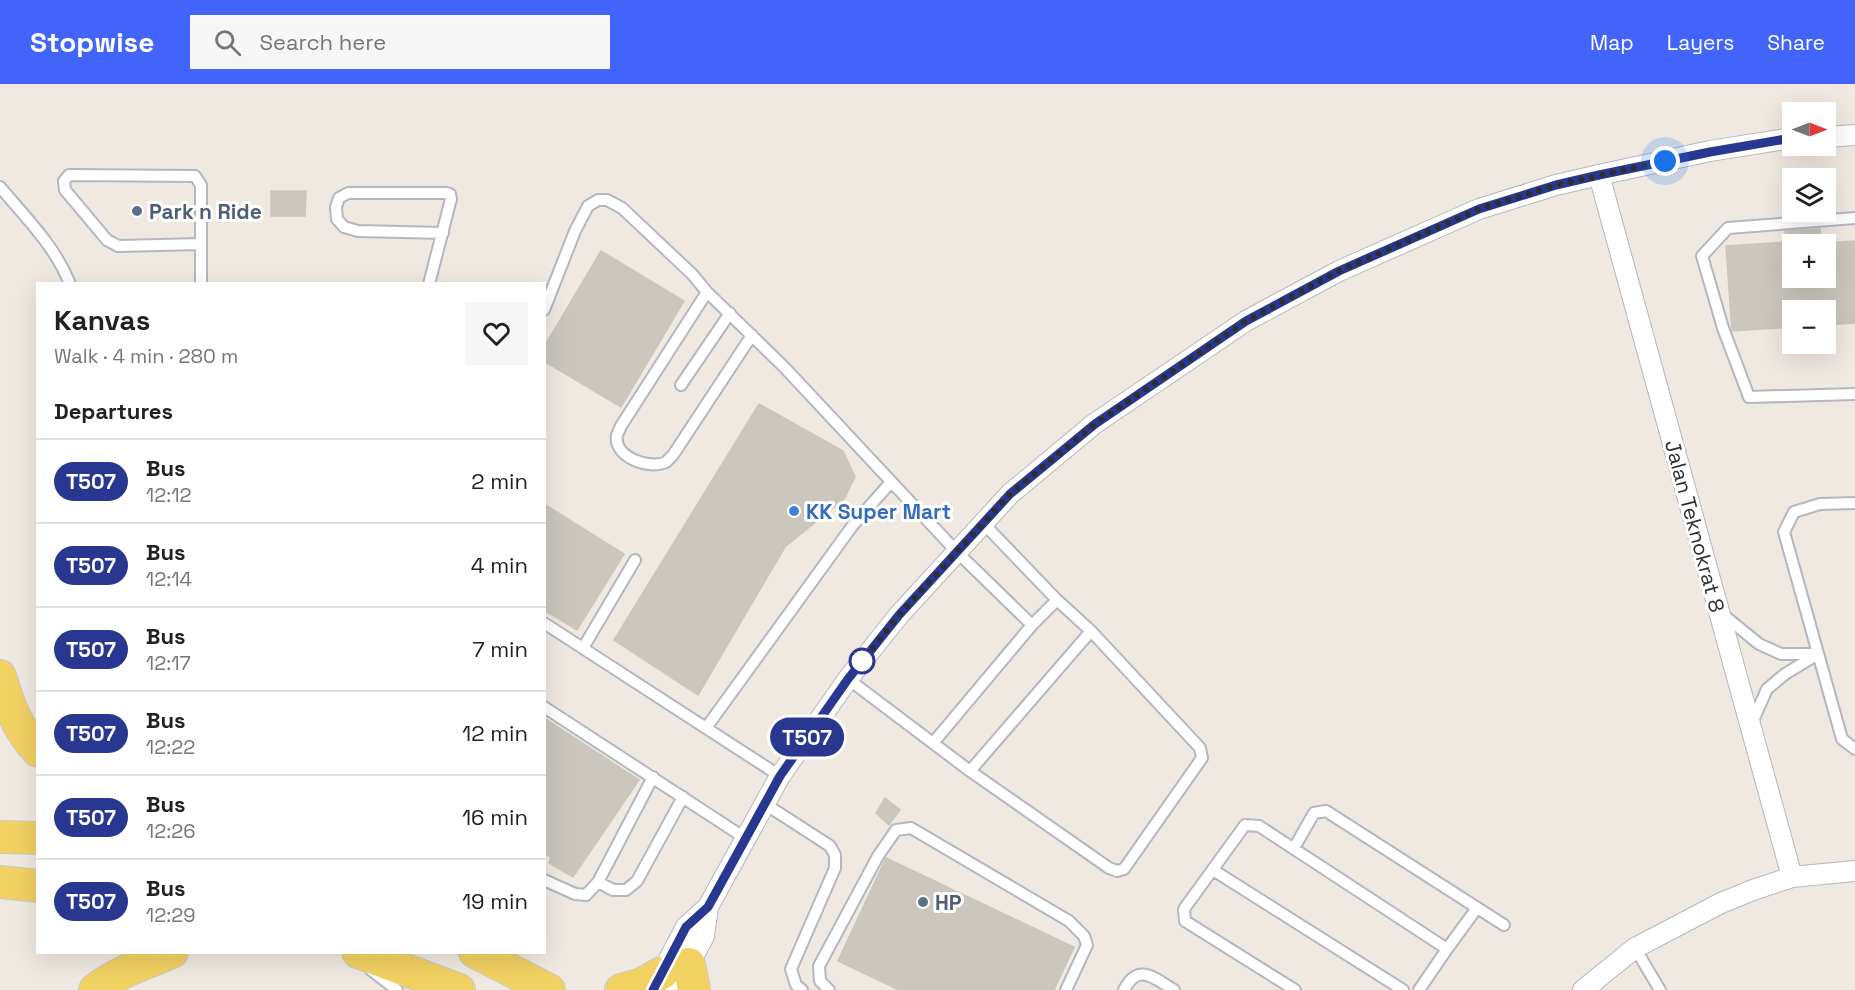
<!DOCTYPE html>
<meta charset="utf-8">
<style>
body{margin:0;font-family:"Space Grotesk",sans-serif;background:#f6f6f6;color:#202124;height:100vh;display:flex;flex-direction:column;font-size:22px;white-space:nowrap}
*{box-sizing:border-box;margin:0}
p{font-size:20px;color:#757577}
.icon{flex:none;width:33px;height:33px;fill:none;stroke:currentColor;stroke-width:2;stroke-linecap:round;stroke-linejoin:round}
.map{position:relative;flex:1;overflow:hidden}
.side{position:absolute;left:36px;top:198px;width:510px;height:672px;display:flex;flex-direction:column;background:#fff;border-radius:0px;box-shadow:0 6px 24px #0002}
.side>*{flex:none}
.badge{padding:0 12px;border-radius:20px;font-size:21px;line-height:39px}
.needle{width:39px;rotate:90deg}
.controls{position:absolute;left:1782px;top:18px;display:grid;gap:12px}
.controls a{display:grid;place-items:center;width:54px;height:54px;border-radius:0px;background:#fff;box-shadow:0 6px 24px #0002;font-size:30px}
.you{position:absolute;width:30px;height:30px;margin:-15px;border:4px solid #fff;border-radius:50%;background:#1a73e8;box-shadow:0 0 0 9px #1a73e833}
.map>.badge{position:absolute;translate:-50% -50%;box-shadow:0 0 0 3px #fff}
h2{padding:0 18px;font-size:22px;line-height:54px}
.round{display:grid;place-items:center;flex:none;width:63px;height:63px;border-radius:0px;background:#f6f6f6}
.overview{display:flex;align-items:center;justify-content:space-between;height:102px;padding:0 18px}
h1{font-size:28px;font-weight:600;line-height:45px}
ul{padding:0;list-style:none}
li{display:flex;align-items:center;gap:18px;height:84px;padding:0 18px;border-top:2px solid #e0e0e0}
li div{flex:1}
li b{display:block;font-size:22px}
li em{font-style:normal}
li .badge{min-width:66px;font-weight:700;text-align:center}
header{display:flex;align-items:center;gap:36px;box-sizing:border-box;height:84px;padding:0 30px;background:#4264fb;color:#fff}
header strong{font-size:28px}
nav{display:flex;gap:33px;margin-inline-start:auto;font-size:21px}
.search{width:420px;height:54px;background:#f6f6f6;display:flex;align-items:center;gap:15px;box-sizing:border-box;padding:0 21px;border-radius:0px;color:#757577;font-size:22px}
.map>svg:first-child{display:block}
.building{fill:#cbc7bf;stroke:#cbc5ba;stroke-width:1.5;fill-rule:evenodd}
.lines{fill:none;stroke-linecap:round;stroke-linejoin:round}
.service-casing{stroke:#b4b7c1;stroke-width:14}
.minor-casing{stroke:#b4b7c1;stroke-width:22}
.primary-casing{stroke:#c9c9c9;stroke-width:34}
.service{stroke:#fff;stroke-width:10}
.minor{stroke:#fff;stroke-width:20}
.primary{stroke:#f2d163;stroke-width:32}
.line-casing{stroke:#fff;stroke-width:14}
.line{stroke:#283890;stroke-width:9}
.walk{stroke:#2e2e2e;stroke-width:6;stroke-dasharray:0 10.8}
.service-dot{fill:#5c6f8a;stroke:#fff;stroke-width:2}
.shop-dot{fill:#3f7fe0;stroke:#fff;stroke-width:2}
.stop-dot{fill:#fff;stroke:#283890;stroke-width:3}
.labels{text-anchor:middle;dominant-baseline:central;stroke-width:6;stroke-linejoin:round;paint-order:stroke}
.service-label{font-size:21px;font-weight:bold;fill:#4e5e75;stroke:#fff;text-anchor:start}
.shop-label{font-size:21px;font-weight:bold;fill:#366cbe;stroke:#fff;text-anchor:start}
.street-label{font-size:21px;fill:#2e2e2e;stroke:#fff}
</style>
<header>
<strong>Stopwise</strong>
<div class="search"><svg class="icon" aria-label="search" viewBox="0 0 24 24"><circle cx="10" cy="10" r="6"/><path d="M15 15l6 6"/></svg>Search here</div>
<nav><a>Map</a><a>Layers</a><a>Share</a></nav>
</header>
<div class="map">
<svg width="1855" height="906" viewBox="0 0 1855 906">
<rect width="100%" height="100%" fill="#efe9e1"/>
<path class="building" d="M271,107H306L305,132H271Z
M1820,145L1821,159L1855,157V239L1826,241V226H1792V243L1732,247L1726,162L1786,158L1785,147ZM1792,160H1826V194H1792Z
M601,167L684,217L621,323L544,277V263Z
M759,320L843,367L855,393L844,415L785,463L698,611L614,556Z
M544,420L624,470L577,546L544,526Z
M544,634L639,696L573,793L549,779L551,773L544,770Z
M885,714L900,726L889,741L876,729Z
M886,774L1074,863L1054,906H899L838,877Z"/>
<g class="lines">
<defs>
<path id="service" d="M0,103C26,134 55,162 70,200
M1855,134L1728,144L1702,172L1723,244L1749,313L1855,310
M201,160L118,162L107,156L65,106L64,97L69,91L195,92L201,101V200
M429,200L451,115L450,110L446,109H348L339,114L336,123L337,135L344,143L358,147L443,149
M707,208L621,342C620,345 618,348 617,351C613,373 649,386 666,378C667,377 672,372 673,371L752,251
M544,226L575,147L588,122L598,116H607L622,124L692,190L707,208L785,284L957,468L1032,541
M681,301L730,229
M1855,419L1820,420L1794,428L1784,448L1842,655L1855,665
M1721,529L1759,560L1781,570H1818L1785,590L1767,605L1752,639
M544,539L780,692
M583,564L635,476
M848,595L970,687L1109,784L1117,787L1124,785L1202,674L1200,664L1091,547L1057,516L983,439
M544,623L745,754
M706,644L853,441L891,398
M933,659L1032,541L1057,516
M970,687L1091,547
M765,720L830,762L835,771V784L791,885L796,901L802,906
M1294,764L1314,729L1326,727L1504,841
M1213,786L1403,906
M544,796L575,810L586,811L598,798L653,693
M598,798L613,806H626L637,797L683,713
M1635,864L1660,906
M1447,865L1477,824
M371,886L397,906
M829,906L820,897L819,882L878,772L896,746L911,744L1069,837L1084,852L1087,861L1066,906
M1124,906C1138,878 1154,894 1174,906
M1295,906L1185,837L1184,825L1245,741L1259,742L1447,865L1419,906"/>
<path id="minor" d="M1826,53L1855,51
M1599,91L1792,793
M657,898L686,843L708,823L780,692L848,595L899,531L1010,410L1094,340L1246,237L1339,187L1479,125L1556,101L1599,91L1710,67L1792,54
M675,906L704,852L708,823
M1583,906L1635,864L1721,819L1753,806L1792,793L1855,787"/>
<path id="primary" d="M0,592C8,619 17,645 38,667
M0,753L38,754
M0,798L38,802
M358,868L459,906
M475,868L549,906
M689,880L694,906
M95,906C117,888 146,879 172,868
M621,906L642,900L662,889"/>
</defs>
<use href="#service" class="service-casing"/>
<use href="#minor" class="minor-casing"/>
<use href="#primary" class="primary-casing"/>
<use href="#service" class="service"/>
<use href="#minor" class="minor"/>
<use href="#primary" class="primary"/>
</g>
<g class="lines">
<defs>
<path id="line" d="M653,906L686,843L708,823L780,692L848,595L899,531L1010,410L1095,340L1246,237L1339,187L1479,125L1556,101L1599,91L1710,68L1792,54"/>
</defs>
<use href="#line" class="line-casing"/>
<use href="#line" class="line"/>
<path class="walk" d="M862,577L861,579L899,531L1010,410L1095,340L1246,237L1339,187L1479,125L1556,101L1665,77"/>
</g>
<g class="service-dot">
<circle cx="137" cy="127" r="6"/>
<circle cx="923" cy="818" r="6"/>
</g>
<circle class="shop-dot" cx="794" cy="427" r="6"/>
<circle class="stop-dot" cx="862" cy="577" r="12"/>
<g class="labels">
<g class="service-label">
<text x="149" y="127">Park n Ride</text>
<text x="935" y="818">HP</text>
</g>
<g class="shop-label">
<text x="806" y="427">KK Super Mart</text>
</g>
<g class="street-label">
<text transform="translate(1695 442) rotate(75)">Jalan Teknokrat 8</text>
</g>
</g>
</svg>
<div class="controls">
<a><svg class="needle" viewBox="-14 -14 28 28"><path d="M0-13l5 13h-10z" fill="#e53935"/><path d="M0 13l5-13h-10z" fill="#757577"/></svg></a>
<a><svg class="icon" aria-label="layers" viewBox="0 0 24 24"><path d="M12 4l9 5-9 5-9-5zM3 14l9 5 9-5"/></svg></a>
<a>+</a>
<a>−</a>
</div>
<div class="you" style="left:1665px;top:77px"></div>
<b class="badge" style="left:807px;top:653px;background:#283890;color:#fff">T507</b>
<section class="side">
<div class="overview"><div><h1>Kanvas</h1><p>Walk · 4 min · 280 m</p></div><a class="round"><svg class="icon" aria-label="heart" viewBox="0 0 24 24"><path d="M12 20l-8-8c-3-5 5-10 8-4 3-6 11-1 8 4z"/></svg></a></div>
<h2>Departures</h2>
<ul>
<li><span class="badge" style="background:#283890;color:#fff">T507</span><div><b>Bus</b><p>12:12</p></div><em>2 min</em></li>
<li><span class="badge" style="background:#283890;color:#fff">T507</span><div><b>Bus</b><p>12:14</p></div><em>4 min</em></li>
<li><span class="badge" style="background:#283890;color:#fff">T507</span><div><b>Bus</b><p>12:17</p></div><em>7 min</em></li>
<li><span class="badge" style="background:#283890;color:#fff">T507</span><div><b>Bus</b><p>12:22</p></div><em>12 min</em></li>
<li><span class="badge" style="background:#283890;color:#fff">T507</span><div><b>Bus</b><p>12:26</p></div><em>16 min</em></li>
<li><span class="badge" style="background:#283890;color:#fff">T507</span><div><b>Bus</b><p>12:29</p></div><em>19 min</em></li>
</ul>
</section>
</div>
